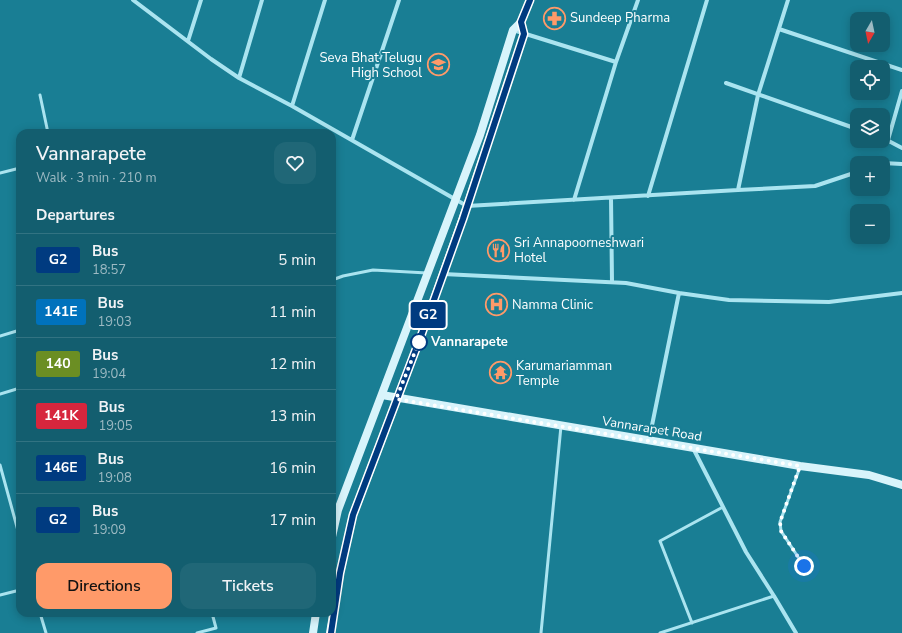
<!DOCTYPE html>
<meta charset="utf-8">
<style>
body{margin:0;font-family:"Nunito Sans",sans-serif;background:#206777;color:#f1f3f6;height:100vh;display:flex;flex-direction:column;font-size:15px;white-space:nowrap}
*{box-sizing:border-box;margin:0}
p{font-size:13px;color:#9dbac3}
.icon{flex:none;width:22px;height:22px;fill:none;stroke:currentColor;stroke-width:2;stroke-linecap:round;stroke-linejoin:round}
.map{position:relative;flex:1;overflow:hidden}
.side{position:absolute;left:16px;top:129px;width:320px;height:488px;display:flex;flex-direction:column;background:#135e6f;border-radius:12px;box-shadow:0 2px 10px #0003}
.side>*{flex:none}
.badge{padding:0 8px;border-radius:3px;font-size:14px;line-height:26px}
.needle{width:26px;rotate:189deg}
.buttons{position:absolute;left:850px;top:12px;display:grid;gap:8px}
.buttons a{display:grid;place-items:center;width:40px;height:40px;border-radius:8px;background:#135e6f;box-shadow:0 2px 10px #0003;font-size:20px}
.you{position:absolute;width:20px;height:20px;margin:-10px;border:3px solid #fff;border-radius:50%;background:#1a73e8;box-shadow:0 0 0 6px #1a73e833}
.map>.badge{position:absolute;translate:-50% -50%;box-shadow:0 0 0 2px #fff}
h2{padding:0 20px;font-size:15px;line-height:36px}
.round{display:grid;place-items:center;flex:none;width:42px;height:42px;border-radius:12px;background:#206777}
.summary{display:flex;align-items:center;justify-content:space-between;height:68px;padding:0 20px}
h1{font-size:19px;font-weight:600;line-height:30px}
.button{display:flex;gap:8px;margin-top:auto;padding:8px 20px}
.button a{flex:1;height:46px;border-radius:12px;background:#ff9a69;color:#111;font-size:16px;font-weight:600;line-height:46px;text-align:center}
.button a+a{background:#206777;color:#f1f3f6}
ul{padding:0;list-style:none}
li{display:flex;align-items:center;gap:12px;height:52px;padding:0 20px;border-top:1px solid #327382}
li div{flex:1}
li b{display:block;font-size:15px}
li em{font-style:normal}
li .badge{min-width:44px;font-weight:700;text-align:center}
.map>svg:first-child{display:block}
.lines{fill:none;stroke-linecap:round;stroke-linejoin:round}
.lane{stroke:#aae4f0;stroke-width:3}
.street{stroke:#aae4f0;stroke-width:4}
.secondary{stroke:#d8f4fb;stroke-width:8}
.line-casing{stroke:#fff;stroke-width:9}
.line{stroke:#003b80;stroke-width:6}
.walk{stroke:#fff;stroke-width:4;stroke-dasharray:0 7.2}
.stop-dot{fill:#fff;stroke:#003b80;stroke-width:2}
.labels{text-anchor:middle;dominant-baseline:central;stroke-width:4;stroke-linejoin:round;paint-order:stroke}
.poi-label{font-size:13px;fill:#fff;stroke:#197e94;text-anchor:start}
.stop-label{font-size:13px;font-weight:bold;fill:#fff;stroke:#197e94;text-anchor:start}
.street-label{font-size:13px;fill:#fff;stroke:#197e94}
</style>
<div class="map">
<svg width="902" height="633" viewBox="0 0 902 633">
<rect width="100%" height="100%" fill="#197e94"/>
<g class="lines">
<path class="lane" d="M40,95L48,133
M0,173L20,168
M332,280L343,276L373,270L427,273
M0,336L20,330
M0,394L20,388
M0,465L20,538
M800,467L780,522L781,531L804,566
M0,595L20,590
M40,613L46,633
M692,623L660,541L723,507
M197,633L216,628L212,613
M541,633L561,426
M660,633L774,596"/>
<path class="street" d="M133,0L211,59L239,78L292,106L467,206L738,190
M788,0L758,95L738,190L815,186L857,172
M779,29L902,70
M513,30L616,62
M188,41L201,0
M239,78L262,0
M726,83L857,129
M292,106L325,0
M883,138L902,148
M352,140L399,0
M888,140L902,91
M883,163L902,164
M648,196L707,0
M611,198L612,282
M574,200L616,62L638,0
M443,274L626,283L679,293L729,300L829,302L902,293
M649,440L679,293
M693,448L746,552L774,596L796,633"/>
<path class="secondary" d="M382,395L800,466L869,475L902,485
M332,537L338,510L480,135L513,30L521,22
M313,633L316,613
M330,633L340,573L353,515L421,336L467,206L524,34L521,22L530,0"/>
</g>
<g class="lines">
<defs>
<path id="line" d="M331,633L340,573L353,515L421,336L463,219L524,34L521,22L530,0"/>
</defs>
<use href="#line" class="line-casing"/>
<use href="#line" class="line"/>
<path class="walk" d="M419,342L396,399L800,466L780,522L781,531L804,566"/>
</g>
<defs>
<symbol id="pharmacy-ring" viewBox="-11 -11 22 22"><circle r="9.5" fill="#197e94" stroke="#ff9a69" stroke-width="1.5"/><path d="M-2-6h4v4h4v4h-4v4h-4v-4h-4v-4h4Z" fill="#ff9a69"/></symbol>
<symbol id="school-ring" viewBox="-11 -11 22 22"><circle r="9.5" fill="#197e94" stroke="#ff9a69" stroke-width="1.5"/><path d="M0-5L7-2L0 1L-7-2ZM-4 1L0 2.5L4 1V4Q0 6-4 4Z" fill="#ff9a69"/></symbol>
<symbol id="restaurant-ring" viewBox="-11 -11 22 22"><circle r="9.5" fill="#197e94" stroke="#ff9a69" stroke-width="1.5"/><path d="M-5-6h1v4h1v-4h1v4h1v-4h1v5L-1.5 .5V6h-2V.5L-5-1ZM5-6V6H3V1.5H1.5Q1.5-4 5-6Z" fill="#ff9a69"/></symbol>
<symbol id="hospital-ring" viewBox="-11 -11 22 22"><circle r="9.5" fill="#197e94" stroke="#ff9a69" stroke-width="1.5"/><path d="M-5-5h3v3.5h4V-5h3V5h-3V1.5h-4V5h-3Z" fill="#ff9a69"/></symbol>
<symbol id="temple-ring" viewBox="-11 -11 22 22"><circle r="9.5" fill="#197e94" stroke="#ff9a69" stroke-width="1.5"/><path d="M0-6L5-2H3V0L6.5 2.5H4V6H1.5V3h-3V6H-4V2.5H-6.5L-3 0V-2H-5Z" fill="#ff9a69"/></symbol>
</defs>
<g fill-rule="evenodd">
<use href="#pharmacy-ring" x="542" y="6" width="25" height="25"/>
<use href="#school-ring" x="426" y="52" width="25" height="25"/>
<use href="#restaurant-ring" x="486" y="238" width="25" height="25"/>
<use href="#hospital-ring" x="484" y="292" width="25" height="25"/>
<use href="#temple-ring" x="488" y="360" width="25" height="25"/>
</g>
<circle class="stop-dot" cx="419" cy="342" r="8"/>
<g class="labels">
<g class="poi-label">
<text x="570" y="18">Sundeep Pharma</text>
<text x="422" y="58" text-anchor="end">Seva Bhat Telugu<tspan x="422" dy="15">High School</tspan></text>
<text x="514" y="243">Sri Annapoorneshwari<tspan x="514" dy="15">Hotel</tspan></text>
<text x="512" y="305">Namma Clinic</text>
<text x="516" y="366">Karumariamman<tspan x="516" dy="15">Temple</tspan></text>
</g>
<g class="stop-label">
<text x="431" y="342">Vannarapete</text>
</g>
<g class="street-label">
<text transform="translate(652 429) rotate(9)">Vannarapet Road</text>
</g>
</g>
</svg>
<div class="buttons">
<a><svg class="needle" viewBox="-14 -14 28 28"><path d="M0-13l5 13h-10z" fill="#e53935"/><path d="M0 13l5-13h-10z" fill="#9dbac3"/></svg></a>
<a><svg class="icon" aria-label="locate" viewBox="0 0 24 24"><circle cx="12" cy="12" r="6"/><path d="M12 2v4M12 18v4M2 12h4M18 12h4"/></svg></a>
<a><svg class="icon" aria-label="layers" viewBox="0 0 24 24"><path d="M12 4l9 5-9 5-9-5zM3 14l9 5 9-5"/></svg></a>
<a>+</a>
<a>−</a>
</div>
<div class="you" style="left:804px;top:566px"></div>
<b class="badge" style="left:428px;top:315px;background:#003b80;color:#fff">G2</b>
<section class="side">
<div class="summary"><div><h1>Vannarapete</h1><p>Walk · 3 min · 210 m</p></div><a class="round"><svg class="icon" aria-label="heart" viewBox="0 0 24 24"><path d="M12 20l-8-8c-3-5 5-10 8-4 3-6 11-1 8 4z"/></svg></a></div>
<h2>Departures</h2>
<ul>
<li><span class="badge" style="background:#003b80;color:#fff">G2</span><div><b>Bus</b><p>18:57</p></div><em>5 min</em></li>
<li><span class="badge" style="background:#0072bc;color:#fff">141E</span><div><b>Bus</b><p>19:03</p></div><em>11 min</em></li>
<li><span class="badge" style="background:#6b8e23;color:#fff">140</span><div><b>Bus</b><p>19:04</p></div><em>12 min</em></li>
<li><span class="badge" style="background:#d7263d;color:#fff">141K</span><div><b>Bus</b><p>19:05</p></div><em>13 min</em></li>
<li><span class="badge" style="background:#003b80;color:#fff">146E</span><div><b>Bus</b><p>19:08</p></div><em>16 min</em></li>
<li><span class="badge" style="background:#003b80;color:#fff">G2</span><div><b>Bus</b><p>19:09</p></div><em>17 min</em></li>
</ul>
<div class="button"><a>Directions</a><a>Tickets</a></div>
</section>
</div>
